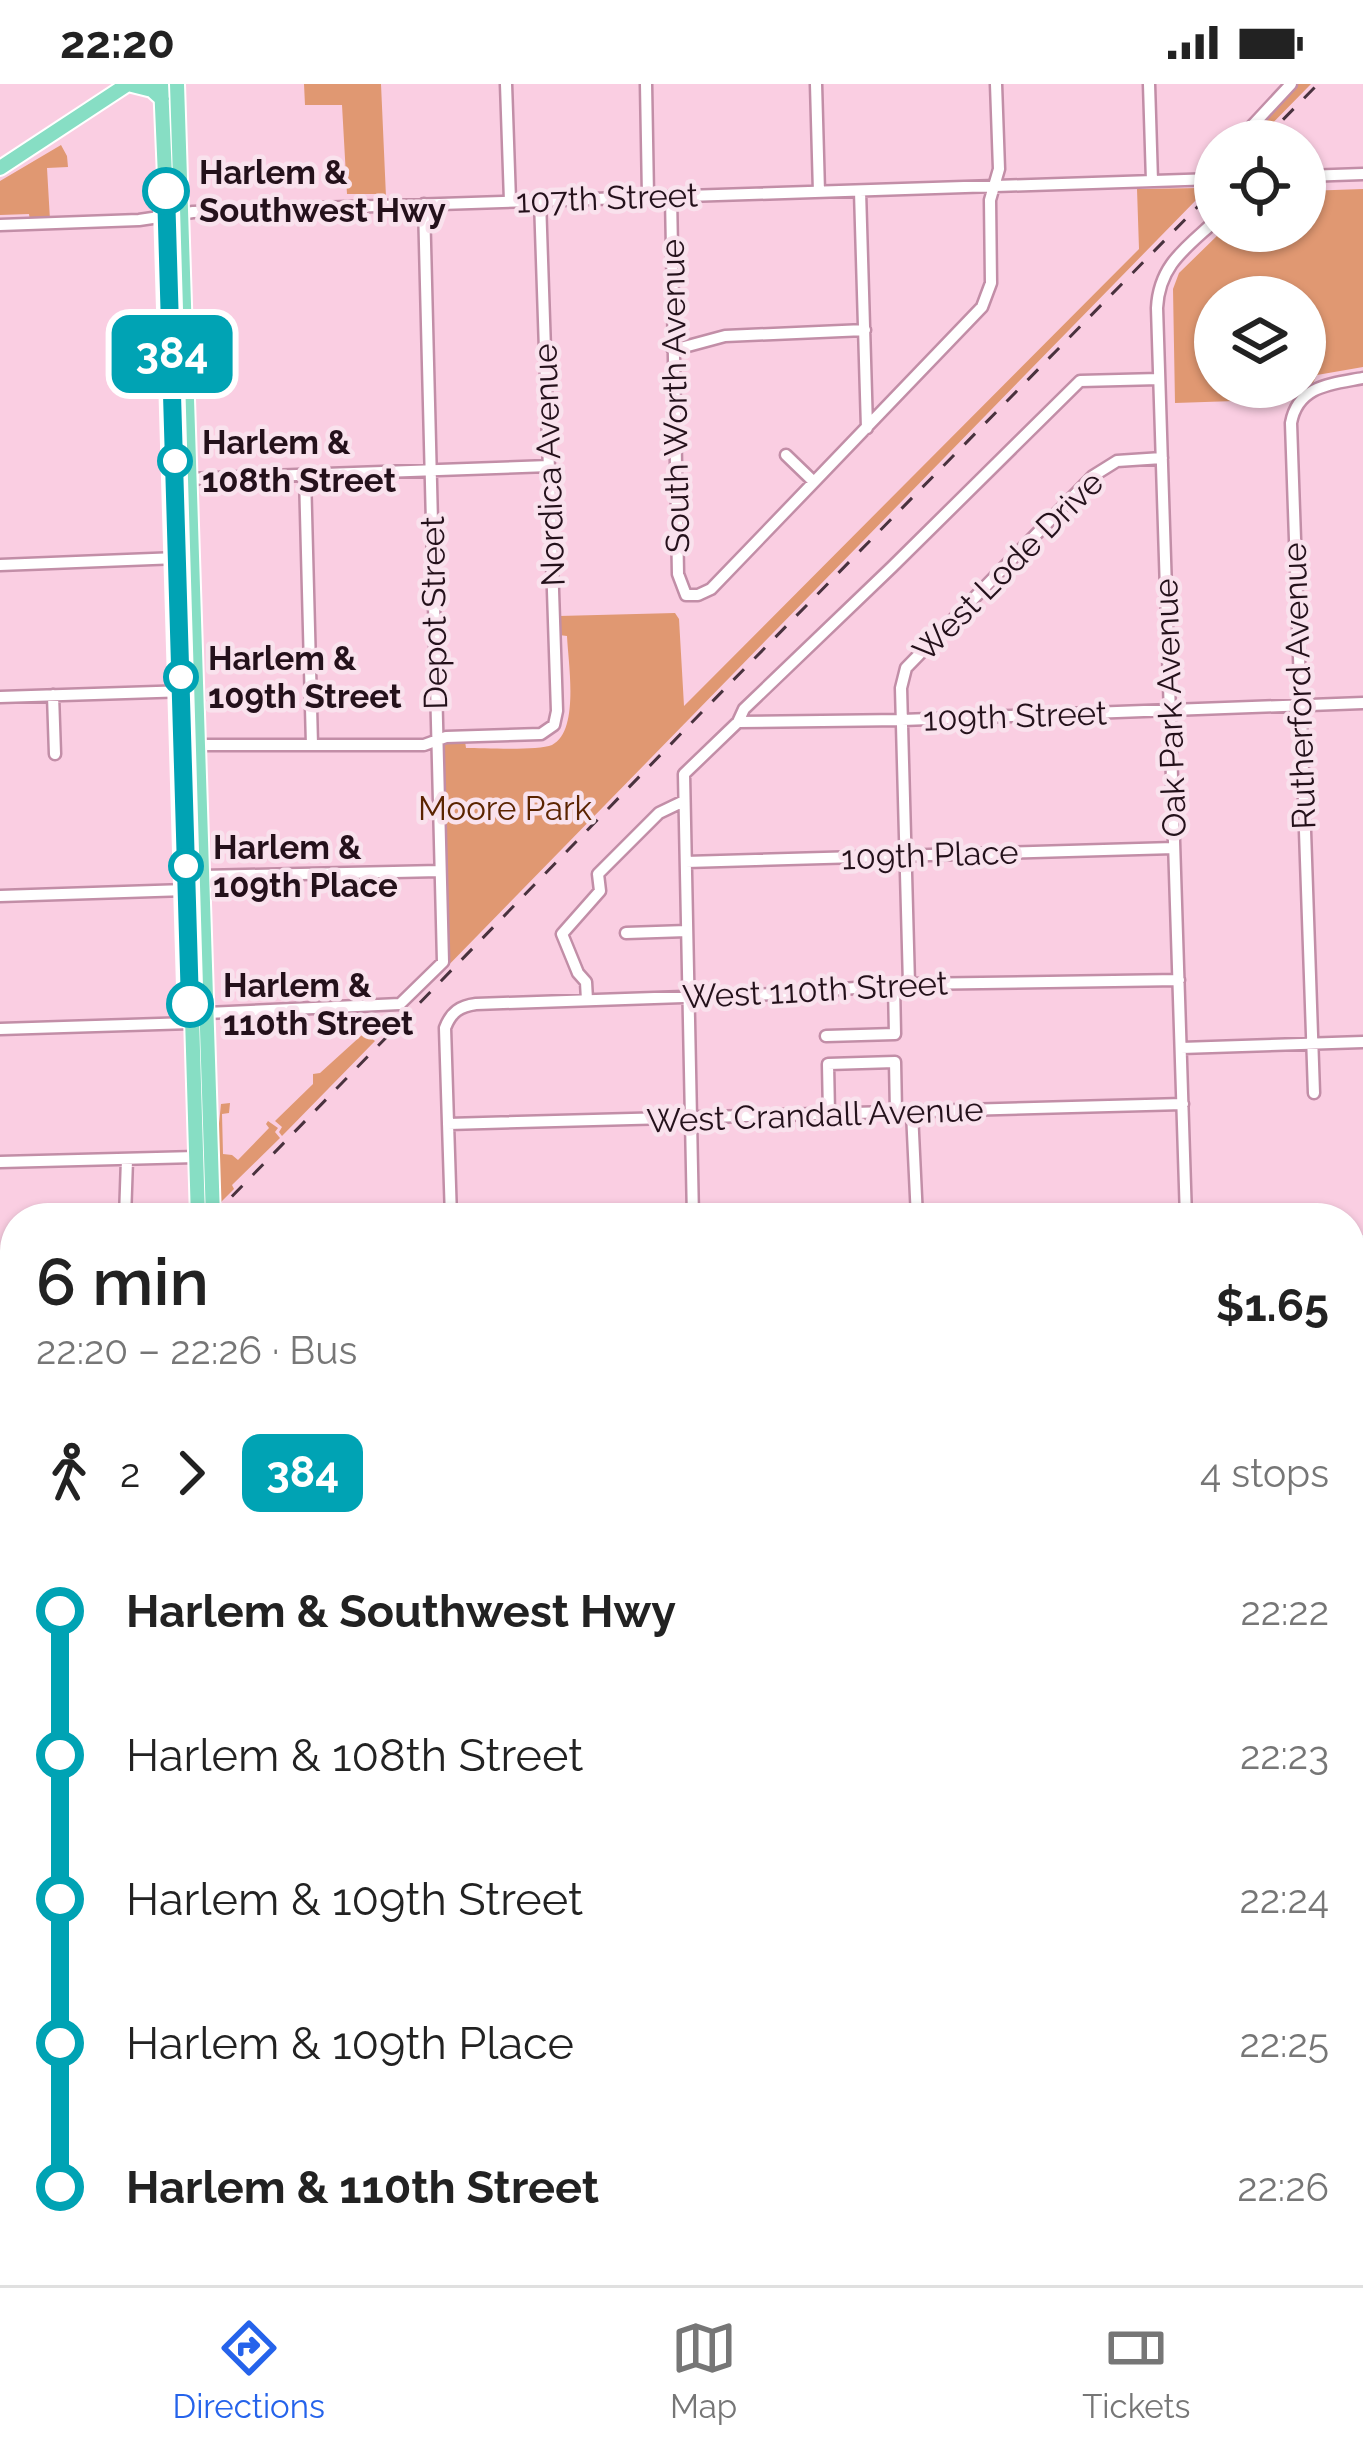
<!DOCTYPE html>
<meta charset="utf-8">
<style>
body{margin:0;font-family:Raleway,sans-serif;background:#f2f2f2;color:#222;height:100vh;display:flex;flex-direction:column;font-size:45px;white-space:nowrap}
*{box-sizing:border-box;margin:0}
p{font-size:39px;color:#767676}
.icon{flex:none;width:66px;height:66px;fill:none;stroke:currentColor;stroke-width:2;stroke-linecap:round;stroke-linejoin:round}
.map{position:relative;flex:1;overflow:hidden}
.panel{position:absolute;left:0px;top:1119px;width:1365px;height:1083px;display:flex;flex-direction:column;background:#fff;border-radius:48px 48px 0 0;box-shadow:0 3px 9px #0004}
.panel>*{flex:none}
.badge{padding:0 24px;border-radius:18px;font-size:42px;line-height:78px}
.tools{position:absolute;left:1194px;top:36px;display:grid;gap:24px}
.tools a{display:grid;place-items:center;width:132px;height:132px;border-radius:50%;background:#fff;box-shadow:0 3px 9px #0004;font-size:60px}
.map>.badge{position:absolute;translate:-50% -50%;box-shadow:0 0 0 6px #fff}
.legs{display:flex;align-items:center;gap:18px;height:132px;padding:0 36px;font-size:39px}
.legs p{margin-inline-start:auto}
.headline{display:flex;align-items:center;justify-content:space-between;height:204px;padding:0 36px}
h1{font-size:66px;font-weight:600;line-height:90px}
ul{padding:0 36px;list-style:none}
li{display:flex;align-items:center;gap:42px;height:144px;font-size:45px}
li i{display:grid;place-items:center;width:18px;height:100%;margin:0 15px;background:currentColor}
li i::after{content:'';width:30px;height:30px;margin:-15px;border:9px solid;border-radius:50%;background:#fff}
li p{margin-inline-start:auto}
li:first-child i{background:linear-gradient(#0000 50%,currentColor 0)}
li:last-child i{background:linear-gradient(currentColor 50%,#0000 0)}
.status{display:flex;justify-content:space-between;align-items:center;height:84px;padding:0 60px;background:#fff;direction:ltr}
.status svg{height:33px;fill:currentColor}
.menu{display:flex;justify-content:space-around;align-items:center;height:168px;border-top:3px solid #e0e0e0;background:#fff;font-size:33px;color:#767676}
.menu a{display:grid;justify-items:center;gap:6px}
.menu .active{color:#2563eb}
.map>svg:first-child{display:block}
.green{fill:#e09872;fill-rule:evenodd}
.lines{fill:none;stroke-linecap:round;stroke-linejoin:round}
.minor-casing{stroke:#c28ea7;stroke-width:15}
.major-casing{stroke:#fff;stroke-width:18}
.minor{stroke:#fff;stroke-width:10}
.major{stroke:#87dec4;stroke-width:14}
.rail{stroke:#49323e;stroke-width:3;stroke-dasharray:15 15;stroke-linecap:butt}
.line-1-casing{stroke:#fff;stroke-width:27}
.line-1{stroke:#00a3b4;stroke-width:18}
.stop-1-dot{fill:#fff;stroke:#00a3b4;stroke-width:6}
.labels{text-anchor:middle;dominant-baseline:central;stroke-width:9;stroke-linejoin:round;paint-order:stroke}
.stop-label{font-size:33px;font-weight:bold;fill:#24111b;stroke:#f9e2ed;text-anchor:start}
.street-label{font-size:33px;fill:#24111b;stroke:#f9e2ed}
.park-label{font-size:33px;fill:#5b2400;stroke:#f9e2ed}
</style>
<div class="status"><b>22:20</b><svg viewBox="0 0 49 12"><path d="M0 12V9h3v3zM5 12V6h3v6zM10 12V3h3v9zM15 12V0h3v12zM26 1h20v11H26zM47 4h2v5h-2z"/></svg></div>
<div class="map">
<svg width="1363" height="2201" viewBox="0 0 1363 2201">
<rect width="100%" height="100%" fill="#facee2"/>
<path class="green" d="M304,0H381L386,113L382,110H347L342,21H305Z
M1298,0H1311L1255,57L1246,53Z
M61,61L67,72L68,83L47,84L50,136L30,137L29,130L0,131V97Z
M1200,104V112L437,893L444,884L442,663L448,657H465L466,664C484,664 538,667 552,661C580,647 568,578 567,552L559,551V532L675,529L679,535L684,622L1139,165L1137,105Z
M1363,105V283L1317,291L1312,301L1298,308L1292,315L1175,319L1173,205L1179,189L1222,147H1305V107ZM1215,213H1305V303H1215Z
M374,940V950L371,954L375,957L282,1052L279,1048L282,1043L275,1037L313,1000V990L320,989Z
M230,1019L229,1029L222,1030L223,1070L232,1071L238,1076L269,1044L266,1040L268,1037L278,1044L275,1048L280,1054L232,1101L234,1105L221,1118L218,1049L221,1020Z
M15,1352V1399L11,1405H0V1368Z"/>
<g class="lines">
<defs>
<path id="minor" d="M506,0L510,117
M646,0L648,112
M816,0L819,108
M1149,0L1152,97
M1238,57L1291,0
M1305,92L1363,90
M860,107L867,344
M671,112L678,490L686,511H698L711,505L814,398
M0,141L139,136L193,128L1215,95
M673,266L725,252L865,246
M786,371L814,398L982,223L991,199L990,116L999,85L996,0
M305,391L312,661
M186,395L549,382
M0,481L178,474
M53,611L55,670
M0,613L188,607
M738,638L902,636L1363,619
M198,661H424L446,653L541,650L554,641L557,627L540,116
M686,778L1174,764
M0,812L186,806L202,792L440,787
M626,849L687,847
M909,900L901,604L906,584L1093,392L1117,377L1162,374
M587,916L586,898L578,889L562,850L600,807L598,790L659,729L684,717
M0,945L191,939L207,929L400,920L443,878L424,120
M826,952L895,950L894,901
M1181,964L1363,958
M1314,1009L1291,339C1298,301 1332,300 1363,294
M912,1028L917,1134
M829,1030L828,980L895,978L896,1028
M448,1040L1183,1020
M0,1078L196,1073
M125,1134L127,1075
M451,1134L445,944C451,928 460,922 476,920L775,910L909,900L1179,896
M693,1134L684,690L738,638L744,625L892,483L1080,297L1159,295
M1186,1134L1157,224C1159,181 1186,164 1215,137
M1350,1298H1361
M0,1300L15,1284
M1350,1432H1363
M0,1480L15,1479
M0,1614L15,1613
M1350,1702H1363
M0,1747L15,1746
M0,1881L15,1880
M1350,1974L1363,1973
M0,2015H15
M1350,2081L1363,2084
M0,2147L15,2146
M481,2187L482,2201
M890,2187V2201
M1218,2187V2201"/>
<path id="major" d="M128,0L152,6L162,15
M161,0L171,231L198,1134
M177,0L213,1134
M0,84L128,0
M1350,1160H1363
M0,1213L15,1212
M228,2187L229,2201
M245,2187V2201"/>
</defs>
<use href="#minor" class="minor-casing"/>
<use href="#major" class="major-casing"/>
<use href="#minor" class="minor"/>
<use href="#major" class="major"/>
<path class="rail" d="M1262,57L1318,0
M211,1134L702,628L1215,105
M0,1351L15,1336"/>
</g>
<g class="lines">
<defs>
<path id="line-1" d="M166,107L190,920"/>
</defs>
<use href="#line-1" class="line-1-casing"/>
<use href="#line-1" class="line-1"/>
</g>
<g class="stop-1-dot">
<circle cx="166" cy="107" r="21"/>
<circle cx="175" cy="377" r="15"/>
<circle cx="181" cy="593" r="15"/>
<circle cx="186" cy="782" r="15"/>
<circle cx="190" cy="920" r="21"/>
</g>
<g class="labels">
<g class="stop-label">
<text x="199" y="88">Harlem &amp;<tspan x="199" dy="38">Southwest Hwy</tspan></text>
<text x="202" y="358">Harlem &amp;<tspan x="202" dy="38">108th Street</tspan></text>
<text x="208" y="574">Harlem &amp;<tspan x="208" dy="38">109th Street</tspan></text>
<text x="213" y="763">Harlem &amp;<tspan x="213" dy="38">109th Place</tspan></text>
<text x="223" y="901">Harlem &amp;<tspan x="223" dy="38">110th Street</tspan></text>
</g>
<g class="street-label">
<text transform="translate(607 114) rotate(-2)">107th Street</text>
<text transform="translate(675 312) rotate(-91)">South Worth Avenue</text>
<text transform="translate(549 381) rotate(-92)">Nordica Avenue</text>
<text transform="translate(1008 482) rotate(-45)">West Lode Drive</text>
<text transform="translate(434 529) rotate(-91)">Depot Street</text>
<text transform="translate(1299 602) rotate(-92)">Rutherford Avenue</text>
<text transform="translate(1170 624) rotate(-92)">Oak Park Avenue</text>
<text transform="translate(1015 632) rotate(-2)">109th Street</text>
<text transform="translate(930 771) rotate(-2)">109th Place</text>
<text transform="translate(815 906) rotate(-3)">West 110th Street</text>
<text transform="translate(815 1031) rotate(-2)">West Crandall Avenue</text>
</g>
<g class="park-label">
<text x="505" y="724">Moore Park</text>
</g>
</g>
</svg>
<div class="tools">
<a><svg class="icon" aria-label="locate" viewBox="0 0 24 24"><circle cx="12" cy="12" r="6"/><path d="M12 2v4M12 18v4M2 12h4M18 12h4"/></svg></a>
<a><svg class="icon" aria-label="layers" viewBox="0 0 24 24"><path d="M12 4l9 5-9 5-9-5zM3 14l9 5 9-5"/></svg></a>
</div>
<b class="badge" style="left:172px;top:270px;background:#00a3b4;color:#fff">384</b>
<section class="panel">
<div class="headline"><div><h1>6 min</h1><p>22:20 – 22:26 · Bus</p></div><b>$1.65</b></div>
<div class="legs"><svg class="icon" aria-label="walk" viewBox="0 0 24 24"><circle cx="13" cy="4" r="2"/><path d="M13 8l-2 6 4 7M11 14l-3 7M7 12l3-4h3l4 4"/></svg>2<svg class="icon" aria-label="forward" viewBox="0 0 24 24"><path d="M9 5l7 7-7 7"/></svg><b class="badge" style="background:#00a3b4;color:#fff">384</b><p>4 stops</p></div>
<ul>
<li><i style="color:#00a3b4"></i><b>Harlem &amp; Southwest Hwy</b><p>22:22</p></li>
<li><i style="color:#00a3b4"></i><span>Harlem &amp; 108th Street</span><p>22:23</p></li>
<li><i style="color:#00a3b4"></i><span>Harlem &amp; 109th Street</span><p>22:24</p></li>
<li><i style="color:#00a3b4"></i><span>Harlem &amp; 109th Place</span><p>22:25</p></li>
<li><i style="color:#00a3b4"></i><b>Harlem &amp; 110th Street</b><p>22:26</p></li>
</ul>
</section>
</div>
<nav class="menu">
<a class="active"><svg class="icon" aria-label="directions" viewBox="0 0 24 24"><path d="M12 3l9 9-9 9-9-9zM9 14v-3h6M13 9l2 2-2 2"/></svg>Directions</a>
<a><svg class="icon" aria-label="map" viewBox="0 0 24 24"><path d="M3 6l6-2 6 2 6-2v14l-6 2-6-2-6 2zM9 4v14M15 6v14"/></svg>Map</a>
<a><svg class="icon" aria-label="tickets" viewBox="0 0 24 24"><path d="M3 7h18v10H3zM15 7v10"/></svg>Tickets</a>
</nav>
